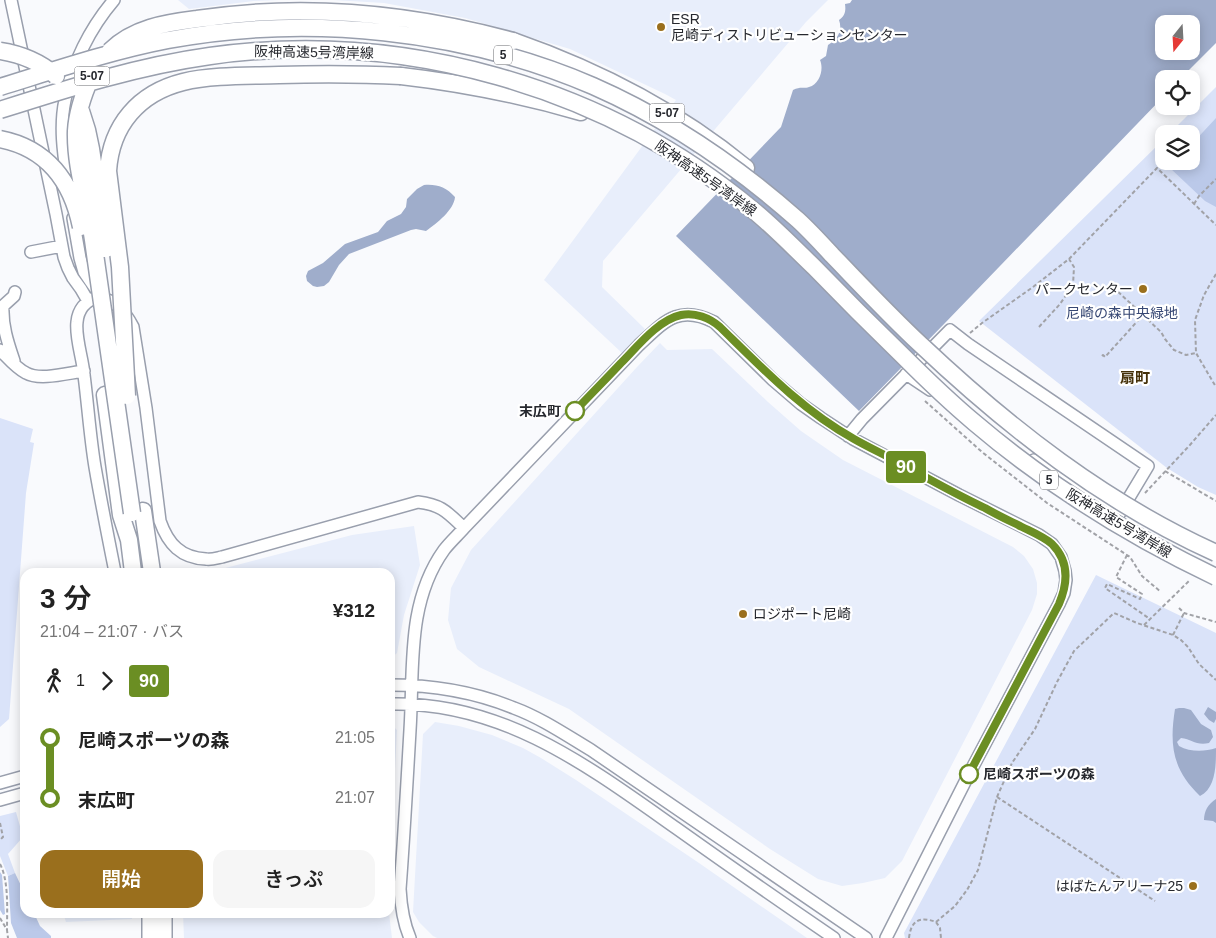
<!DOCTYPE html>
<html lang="ja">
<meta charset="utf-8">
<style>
body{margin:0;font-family:Helvetica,"Noto Sans JP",sans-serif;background:#f6f6f6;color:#222;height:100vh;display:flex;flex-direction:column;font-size:19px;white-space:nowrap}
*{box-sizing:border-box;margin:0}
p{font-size:16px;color:#767676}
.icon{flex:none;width:28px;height:28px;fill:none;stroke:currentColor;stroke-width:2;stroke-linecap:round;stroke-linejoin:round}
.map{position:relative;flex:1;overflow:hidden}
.sheet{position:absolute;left:20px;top:568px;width:375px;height:350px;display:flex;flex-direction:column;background:#fff;border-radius:15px;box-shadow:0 2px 12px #0003}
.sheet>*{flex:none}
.badge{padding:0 10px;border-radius:4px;font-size:18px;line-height:32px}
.needle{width:32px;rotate:198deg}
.buttons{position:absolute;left:1155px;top:15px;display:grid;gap:10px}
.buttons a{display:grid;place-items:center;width:45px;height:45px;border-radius:10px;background:#fff;box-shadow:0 2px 12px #0003;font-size:25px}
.map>.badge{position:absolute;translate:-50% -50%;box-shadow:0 0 0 2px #fff}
.legs{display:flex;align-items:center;gap:8px;height:55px;padding:0 20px;font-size:16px}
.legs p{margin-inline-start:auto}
.summary{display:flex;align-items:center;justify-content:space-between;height:85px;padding:0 20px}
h1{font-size:28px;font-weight:600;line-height:38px}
.button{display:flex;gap:10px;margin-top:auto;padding:10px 20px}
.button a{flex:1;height:58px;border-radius:15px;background:#9a6f1d;color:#fff;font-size:20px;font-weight:600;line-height:58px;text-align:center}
.button a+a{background:#f6f6f6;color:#222}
ul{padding:0 20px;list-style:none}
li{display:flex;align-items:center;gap:18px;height:60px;font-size:19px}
li i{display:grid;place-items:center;width:8px;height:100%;margin:0 6px;background:currentColor}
li i::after{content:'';width:12px;height:12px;margin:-6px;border:4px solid;border-radius:50%;background:#fff}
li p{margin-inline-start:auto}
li:first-child i{background:linear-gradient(#0000 50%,currentColor 0)}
li:last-child i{background:linear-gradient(currentColor 50%,#0000 0)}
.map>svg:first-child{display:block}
.built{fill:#e8eefb}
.green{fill:#dae3f9}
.forest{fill:#bbc9e9}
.water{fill:#9fadcb;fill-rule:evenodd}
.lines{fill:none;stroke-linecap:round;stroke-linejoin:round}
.minor-casing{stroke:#999fad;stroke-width:14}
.major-casing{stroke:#999fad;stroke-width:18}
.highway-casing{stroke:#999fad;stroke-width:19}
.path{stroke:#a1a2a7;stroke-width:2;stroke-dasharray:4 2.5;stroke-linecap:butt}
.minor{stroke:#fff;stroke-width:11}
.major{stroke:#fff;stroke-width:15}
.highway{stroke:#fff;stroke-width:16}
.highway-bridge-casing{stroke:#999fad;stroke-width:19;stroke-linecap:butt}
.highway-bridge{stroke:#fff;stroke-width:16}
.line-1-casing{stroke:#fff;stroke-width:11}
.line-1{stroke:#6b8e23;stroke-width:8}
.poi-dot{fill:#9a6f1d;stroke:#fff;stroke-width:2}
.stop-1-dot{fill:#fff;stroke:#6b8e23;stroke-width:2.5}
.labels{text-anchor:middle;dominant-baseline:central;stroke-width:4.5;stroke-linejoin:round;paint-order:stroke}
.shield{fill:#fff;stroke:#67686d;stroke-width:1}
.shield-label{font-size:12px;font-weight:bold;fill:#26282e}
.poi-label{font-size:14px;fill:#26282e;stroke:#fff;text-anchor:start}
.street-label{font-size:14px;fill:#26282e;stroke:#fff}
.park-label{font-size:14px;fill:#374874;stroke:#fff}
.stop-label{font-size:14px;font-weight:bold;fill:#26282e;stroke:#fff;text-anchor:end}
.neighbourhood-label{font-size:15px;font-weight:bold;fill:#443009;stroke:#fff}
</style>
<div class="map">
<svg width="1216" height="938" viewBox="0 0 1216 938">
<rect width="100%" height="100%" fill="#f9fafd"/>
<path class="built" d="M178,0H279L254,1L189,9Z
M333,0H828L806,22L603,261L602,287L645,329L622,353L544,280L676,100L665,94L570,49L465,18L384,3Z
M660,343L667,350L712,349L768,402L801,431L843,460L1013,547L1024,556L1033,569L1037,583V594L1032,610L902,861L885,878L863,883L842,886L818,879L770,849L569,709L479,667L457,649L448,620L451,588L471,550L637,367Z
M414,526L420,565L404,615L397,653L390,659V572H210L352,535Z
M435,722L459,726L492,735L523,748L541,758L576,780L699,863L807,938H437L433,936L419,922L413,912L423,734Z
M390,723L397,730L390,867Z
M63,913H132V919L66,922Z
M183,913H389L392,938H184Z"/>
<path class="green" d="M1216,87V495L1198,487L1167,468L979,321L1164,139V161H1191V134H1169Z
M0,418L33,429L30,442L34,443L26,493L9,719L0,727Z
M1096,575L1216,633V938H905L904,933Z
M16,812L23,837L8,854L15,873L8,876L0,856V816Z"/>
<path class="forest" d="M1216,118V207L1205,201L1170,168L1176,161H1191V145Z
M0,872L2,875L5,914L3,915L0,910Z
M15,873L25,894V912L34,913L40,926L51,936V938H17L11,923L8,876Z"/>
<path class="water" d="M852,0H1216V43L1180,79H1164V96L945,323L859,411L676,236L781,127L793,90C801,86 803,89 809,87C820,84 824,69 820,60L826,56L828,45C837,40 843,31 839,20C845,16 846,11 845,4L850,3ZM1164,24H1191V51H1164Z
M424,185C437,184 446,187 455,197C454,210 437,223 426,231L416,229L411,230L349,254L339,265L329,282L324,286L317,287L313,286L307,281L306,276L308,271L323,263L345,244L378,232L387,221L401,214L406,207L407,199L417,189Z
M1208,707L1216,712V719L1214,723L1209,720L1204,714Z
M1179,708H1184L1191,710L1201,724L1211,730L1213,737L1209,743C1196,746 1192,739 1181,738L1177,742L1179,746C1190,752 1204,752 1216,748C1216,765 1216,788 1200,796C1173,770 1169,746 1175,709Z
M1216,799V823L1213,821L1204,820C1204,811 1208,804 1216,799Z"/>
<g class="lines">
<defs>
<path id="minor" d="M11,0L56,214L64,257L68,268L73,278L81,289L88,301
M68,185C64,157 59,128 65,100C72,64 90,28 114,0
M73,218L80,258L84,272L99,294
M31,252L62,246
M0,350C8,358 16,368 26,373C40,381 68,373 84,371
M14,361C8,343 2,326 3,306L14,296L15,292
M906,374L930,390
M848,436L862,419L950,330L968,344L1148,466L1118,516L1034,460
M115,572C108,537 101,502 95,467C90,437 88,406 84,375C83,359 75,338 77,322C78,310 85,301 97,297C115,300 125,311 133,327L146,408L160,521C168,544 181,558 206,559C211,560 217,558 222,557L418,502C442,505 447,512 464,528
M390,685C432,685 475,692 514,708C541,718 566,735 591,750L866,938
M390,704C502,701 588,766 676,828C728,865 781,902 834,938
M0,783L25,776
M0,800L25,793
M410,938C403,922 401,907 400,889C404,836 407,783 410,730C414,669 406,603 444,550C450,542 458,535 464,528L639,345C664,322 678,304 714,322L773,380L801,404L821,418L853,439L959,495L1039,535L1052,544L1061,557L1065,571L1066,580L1064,593L1059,604L969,774L886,938"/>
<path id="major" d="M164,912V938
M150,938V912"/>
<path id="highway" d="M513,41C596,70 678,112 746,168
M401,76C462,83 522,95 581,112
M105,395L121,515L129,540L133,572
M143,511L152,572"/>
</defs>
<use href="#minor" class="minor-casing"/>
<use href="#major" class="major-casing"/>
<use href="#highway" class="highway-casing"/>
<path class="path" d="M1194,204L1199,196L1216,179
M1216,274L1204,295L1195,320L1196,353L1216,387
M1143,315L1161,332L1165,339L1174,350L1186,355L1196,353
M1039,327L1060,304L1073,285L1074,267L1069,259
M970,333L982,323L1033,287L1069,259L1157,168L1216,225
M1102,356L1103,355L1105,357L1143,315L1114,288L1117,284
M925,401L982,452L1047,503L1130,557L1142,576L1161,592
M1165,471L1216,501
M1145,493L1189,446L1216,415
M1127,555L1116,577L1142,594L1140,599L1107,584L1105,588L1150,619
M1179,608L1184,613L1216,622
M1144,625L1190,580
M1173,635L1184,613
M997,797L1155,901
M0,823L3,837L0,840
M0,864C9,881 7,910 7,930
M0,918L7,930L8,938
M936,922L955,906L967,890L978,870L997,797L1012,763L1035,729L1057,682L1074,651L1114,613L1137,623L1173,635L1181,640L1188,647L1199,664L1216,680
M909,938C911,920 920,916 936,922L940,928L941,938"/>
<use href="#minor" class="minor"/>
<use href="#major" class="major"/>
<use href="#highway" class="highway"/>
<defs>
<path id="highway-bridge" d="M0,51C20,54 40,62 56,76
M110,51C133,28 165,23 197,19C302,3 410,13 513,41
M91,77C83,95 77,112 76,131C75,168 88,204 93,240C106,331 119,422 132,513
M0,87C55,70 111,51 168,40C308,14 463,30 593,86C668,119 737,166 798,220C810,231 821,243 832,255C861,285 890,316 920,344C1009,428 1105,503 1216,553
M0,110C69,88 138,66 210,56C402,29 604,86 753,210C774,227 794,248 814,267C843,297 873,327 903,356C926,379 950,402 975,423C1048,485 1130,536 1216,577
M81,111L87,130L91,149L106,249
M0,139C47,148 72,182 81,227
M127,396L120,267L108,171C111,125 139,93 183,82C211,75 250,76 279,75C320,74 360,74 401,76"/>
</defs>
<use href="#highway-bridge" class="highway-bridge-casing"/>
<use href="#highway-bridge" class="highway-bridge"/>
</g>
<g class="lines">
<defs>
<path id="line-1" d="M575,411C590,395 606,379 621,363C637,347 658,320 681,315C695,312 710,318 720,327C762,368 802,410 854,439C868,447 883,454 898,462C927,478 955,494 985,508C997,515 1010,521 1022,527C1032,532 1044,537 1052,544C1069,561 1068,583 1059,604L969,774"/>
</defs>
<use href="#line-1" class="line-1-casing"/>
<use href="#line-1" class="line-1"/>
</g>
<g class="poi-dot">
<circle cx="661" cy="27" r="5"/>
<circle cx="1143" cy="289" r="5"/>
<circle cx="743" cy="614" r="5"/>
<circle cx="1193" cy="886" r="5"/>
</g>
<g class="stop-1-dot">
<circle cx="575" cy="411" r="9"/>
<circle cx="969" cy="774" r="9"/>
</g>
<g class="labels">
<g class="shield">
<rect x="494" y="45.5" width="18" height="19" rx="4"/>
<rect x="74.5" y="66.5" width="35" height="19" rx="4"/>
<rect x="649.5" y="103.5" width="35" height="19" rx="4"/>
<rect x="1040" y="470.5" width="18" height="19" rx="4"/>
</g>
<g class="shield-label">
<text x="503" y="55">5</text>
<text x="92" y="76">5-07</text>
<text x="667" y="113">5-07</text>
<text x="1049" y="480">5</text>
</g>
<g class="poi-label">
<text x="671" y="19">ESR<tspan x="671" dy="16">尼崎ディストリビューションセンター</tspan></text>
<text x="1133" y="289" text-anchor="end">パークセンター</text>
<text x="753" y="614">ロジポート尼崎</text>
<text x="1183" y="886" text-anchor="end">はばたんアリーナ25</text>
</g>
<g class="street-label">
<text transform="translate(314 52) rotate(1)">阪神高速5号湾岸線</text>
<text transform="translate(706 178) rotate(35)">阪神高速5号湾岸線</text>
<text transform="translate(1119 523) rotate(31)">阪神高速5号湾岸線</text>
</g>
<g class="park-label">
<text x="1122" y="313">尼崎の森中央緑地</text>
</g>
<g class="stop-label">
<text x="561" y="411">末広町</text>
<text x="983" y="774" text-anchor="start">尼崎スポーツの森</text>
</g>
<g class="neighbourhood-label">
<text x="1135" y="377">扇町</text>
</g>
</g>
</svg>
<div class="buttons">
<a><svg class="needle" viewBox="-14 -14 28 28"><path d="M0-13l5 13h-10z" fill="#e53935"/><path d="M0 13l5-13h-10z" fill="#767676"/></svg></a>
<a><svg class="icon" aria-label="locate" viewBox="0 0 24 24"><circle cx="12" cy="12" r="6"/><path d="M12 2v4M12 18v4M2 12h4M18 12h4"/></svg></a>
<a><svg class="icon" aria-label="layers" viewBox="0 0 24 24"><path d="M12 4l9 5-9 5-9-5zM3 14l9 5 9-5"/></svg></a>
</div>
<b class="badge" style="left:906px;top:467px;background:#6b8e23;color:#fff">90</b>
<section class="sheet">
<div class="summary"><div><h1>3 分</h1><p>21:04 – 21:07 · バス</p></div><b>¥312</b></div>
<div class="legs"><svg class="icon" aria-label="walk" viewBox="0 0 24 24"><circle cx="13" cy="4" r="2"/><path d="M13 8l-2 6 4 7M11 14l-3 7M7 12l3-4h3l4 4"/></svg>1<svg class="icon" aria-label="forward" viewBox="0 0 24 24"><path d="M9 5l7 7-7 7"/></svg><b class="badge" style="background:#6b8e23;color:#fff">90</b></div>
<ul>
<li><i style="color:#6b8e23"></i><b>尼崎スポーツの森</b><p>21:05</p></li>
<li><i style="color:#6b8e23"></i><b>末広町</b><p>21:07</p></li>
</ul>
<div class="button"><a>開始</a><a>きっぷ</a></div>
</section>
</div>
